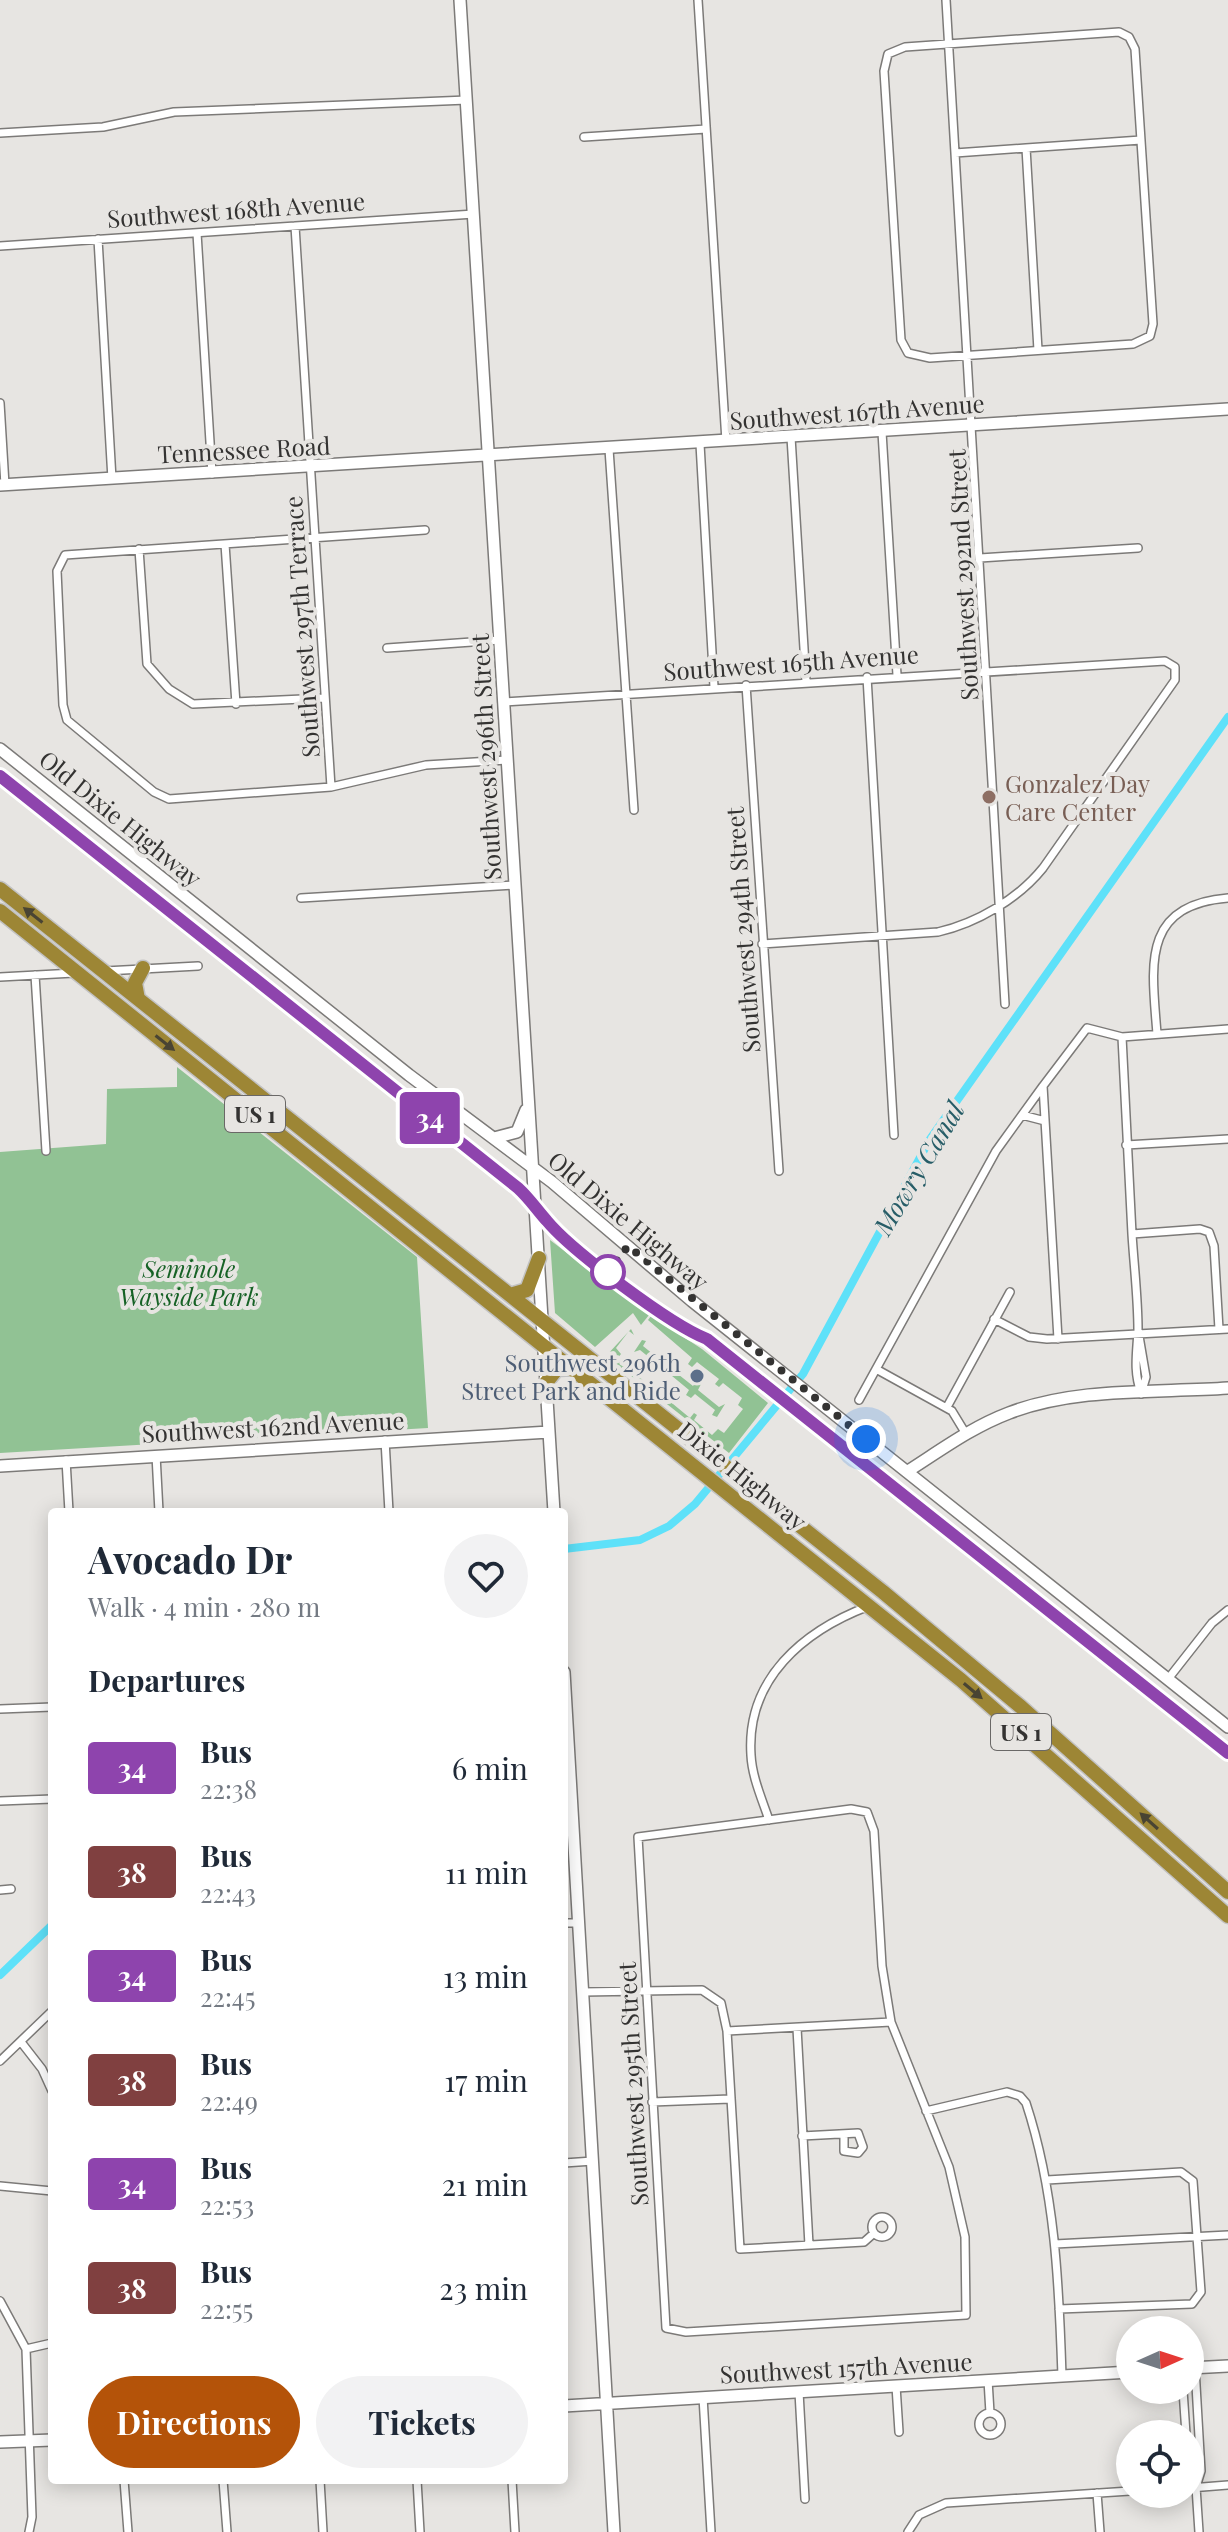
<!DOCTYPE html>
<meta charset="utf-8">
<style>
body{margin:0;font-family:"Playfair Display",serif;background:#f2f2f3;color:#1f2937;height:100vh;display:flex;flex-direction:column;font-size:30px;white-space:nowrap}
*{box-sizing:border-box;margin:0}
p{font-size:26px;color:#747a83}
.icon{flex:none;width:44px;height:44px;fill:none;stroke:currentColor;stroke-width:2;stroke-linecap:round;stroke-linejoin:round}
.map{position:relative;flex:1;overflow:hidden}
.panel{position:absolute;left:48px;top:1508px;width:520px;height:976px;display:flex;flex-direction:column;background:#fff;border-radius:8px;box-shadow:0 4px 20px #0003}
.panel>*{flex:none}
.badge{padding:0 16px;border-radius:6px;font-size:28px;line-height:52px}
.needle{width:52px;rotate:87deg}
.fabs{position:absolute;left:1116px;top:2316px;display:grid;gap:16px}
.fabs a{display:grid;place-items:center;width:88px;height:88px;border-radius:50%;background:#fff;box-shadow:0 4px 20px #0003;font-size:40px}
.you{position:absolute;width:40px;height:40px;margin:-20px;border:6px solid #fff;border-radius:50%;background:#1a73e8;box-shadow:0 0 0 12px #1a73e833}
.map>.badge{position:absolute;translate:-50% -50%;box-shadow:0 0 0 4px #fff}
h2{padding:0 40px;font-size:30px;line-height:72px}
.round{display:grid;place-items:center;flex:none;width:84px;height:84px;border-radius:42px;background:#f2f2f3}
.head{display:flex;align-items:center;justify-content:space-between;height:136px;padding:0 40px}
h1{font-size:38px;font-weight:700;line-height:60px}
.action{display:flex;gap:16px;margin-top:auto;padding:16px 40px}
.action a{flex:1;height:92px;border-radius:48px;background:#b45309;color:#fff;font-size:32px;font-weight:700;line-height:92px;text-align:center}
.action a+a{background:#f2f2f3;color:#1f2937}
ul{padding:0;list-style:none}
li{display:flex;align-items:center;gap:24px;height:104px;padding:0 40px}
li div{flex:1}
li b{display:block;font-size:30px}
li em{font-style:normal}
li .badge{min-width:88px;font-weight:700;text-align:center}
.map>svg:first-child{display:block}
.green{fill:#91c294}
.lines{fill:none;stroke-linecap:round;stroke-linejoin:round}
.canal{stroke:#5ee1f9;stroke-width:8}
.street-casing{stroke:#7c7a78;stroke-width:10}
.secondary-casing{stroke:#7c7a78;stroke-width:14}
.highway-casing{stroke:#c2c2c2;stroke-width:17}
.street{stroke:#fff;stroke-width:7}
.secondary{stroke:#fff;stroke-width:11}
.highway{stroke:#9d8635;stroke-width:14}
.oneway{fill:#494433}
.line-casing{stroke:#fff;stroke-width:18}
.line{stroke:#8e44ad;stroke-width:12}
.walk{stroke:#343332;stroke-width:8;stroke-dasharray:0 14.4}
.education-dot{fill:#8d6e63;stroke:#e7e5e2;stroke-width:3}
.stop-dot{fill:#fff;stroke:#8e44ad;stroke-width:4}
.service-dot{fill:#5c6f8a;stroke:#e7e5e2;stroke-width:3}
.labels{text-anchor:middle;dominant-baseline:central;stroke-width:8;stroke-linejoin:round;paint-order:stroke}
.shield{fill:#e7e5e2;stroke:#6a6867;stroke-width:2}
.shield-label{font-size:22px;font-weight:bold;fill:#343332}
.street-label{font-size:24px;fill:#343332;stroke:#e7e5e2}
.education-label{font-size:24px;fill:#785e54;stroke:#e7e5e2;text-anchor:start}
.park-label{font-size:24px;font-style:italic;fill:#176226;stroke:#e7e5e2}
.service-label{font-size:24px;fill:#4e5e75;stroke:#e7e5e2;text-anchor:end}
.water-label{font-size:26px;font-style:italic;fill:#275d67;stroke:#e7e5e2}
</style>
<div class="map">
<svg width="1228" height="2532" viewBox="0 0 1228 2532">
<rect width="100%" height="100%" fill="#e7e5e2"/>
<path class="green" d="M177,1067L417,1257L428,1428L0,1453V1152L106,1144L107,1089L177,1087Z
M550,1240L649,1315L641,1325L633,1313L595,1347L555,1313Z
M651,1316L702,1349L768,1403L729,1453L606,1356L631,1329L634,1335L629,1331L616,1348L621,1354L617,1359L636,1374L640,1370L643,1372L639,1377L663,1396L668,1391L671,1393L667,1399L690,1418L694,1413L697,1415L694,1420L712,1435L718,1429L724,1433L743,1409L738,1405L742,1398L723,1383L719,1387L715,1384L719,1379L697,1362L692,1367L688,1364L692,1358L648,1320Z
M642,1340L646,1341L643,1346L664,1363L669,1358L673,1362L669,1367L693,1386L697,1381L701,1384L698,1390L719,1407L725,1404L717,1417L712,1415L715,1410L695,1394L691,1398L686,1395L689,1390L666,1371L662,1375L658,1372L661,1367L640,1350L634,1352Z"/>
<g class="lines">
<path class="canal" d="M564,1549L640,1540L669,1526L695,1504L803,1374L930,1139L1228,717
M0,1975L52,1925"/>
<defs>
<path id="street" d="M698,0L726,441
M946,0L1005,1004
M1119,32L1129,37L1135,49L1153,324L1150,336L1133,344L930,358L908,353L901,340L884,71L888,54L905,47Z
M0,133L103,127L174,112L467,100
M584,137L706,129
M955,153L1026,148
M295,226L331,787
M197,233L212,474
M98,239L112,479
M0,246L474,214
M1038,350L1026,148L1141,140
M0,403L5,485
M882,432L897,675
M791,437L806,681
M700,444L714,687
M609,449L634,810
M425,530L65,555L57,571L63,705L67,720L154,792L169,799L331,787L426,765L507,760
M225,544L236,704
M139,549L147,664L169,689L193,704L324,698
M980,558L1138,548
M387,648L500,640
M867,677L894,1135
M746,685L779,1171
M504,702L1165,661L1175,667V680L1043,868C1018,899 977,923 938,932L762,944
M301,898L515,885
M105,971L198,966
M35,975L46,1151
M0,977L74,973
M1157,1034C1152,967 1140,905 1228,898
M1122,1037L1228,1029
M1022,1115L1045,1121
M1126,1145L1228,1139
M994,1319L1029,1337L1047,1339L1228,1329
M1139,1336L1146,1377L1141,1394
M1058,1339L1043,1086L1087,1028L1122,1037L1132,1234
M876,1369L952,1411L966,1434
M1141,1393C1133,1370 1137,1353 1138,1330C1138,1298 1134,1266 1132,1234L1200,1229L1209,1232L1214,1246L1219,1329
M859,1400L996,1151L1043,1086
M947,1407L1010,1292
M385,1440L389,1512
M156,1455L159,1512
M66,1460L69,1512
M1168,1679L1212,1623L1228,1610
M0,1709L52,1707
M0,1801L52,1799
M851,1809L867,1812L874,1831L882,1966L891,2022L949,2167L965,2237L966,2315L686,2332L666,2328L638,1837Z
M769,1820C762,1799 752,1777 751,1755C746,1679 803,1631 869,1606
M0,1890L11,1889
M564,1923H579
M583,1992L702,1990L721,2003L727,2031L740,2249L864,2242L873,2234
M797,2028L809,2245
M727,2031L891,2022
M21,2042L42,2069L52,2091
M0,2061L52,2011
M652,2102L730,2099
M926,2111L1007,2092L1020,2096L1026,2103C1055,2191 1059,2283 1062,2376
M802,2136L858,2133L863,2147L858,2153L844,2151V2136
M564,2163L593,2161
M1047,2180L1181,2172L1193,2181L1201,2292L1192,2304L1059,2309
M0,2186L52,2191
M872 2227a10 10 0 1 1 20 0a10 10 0 1 1-20 0Z
M1055,2244L1228,2235
M0,2301L26,2349L32,2517L29,2532
M26,2349L52,2343
M1195,2368L1201,2471L1196,2487L1199,2532
M988,2380L990,2413
M896,2386L899,2432
M1183,2390L1186,2434
M799,2392L805,2499
M703,2397L711,2532
M979 2424a11 11 0 1 1 22 0a11 11 0 1 1-22 0Z
M1190,2476L1196,2487
M124,2480L128,2532
M223,2480L227,2532
M320,2480L323,2532
M417,2480L420,2532
M512,2480L515,2532
M1190,2488L1228,2485
M1097,2493L1100,2532
M908,2532L919,2515L946,2503L1130,2491"/>
<path id="secondary" d="M460,0L554,1512
M0,485L1228,409
M0,749L409,1075L552,1182L692,1301L1228,1727
M494,1138L517,1132L526,1110
M0,1466L549,1432
M908,1471C941,1450 972,1427 1009,1413C1076,1387 1157,1393 1228,1388
M564,1672L614,2532
M1190,2368L1228,2366
M564,2406L1130,2372
M0,2442L52,2440"/>
<path id="highway" d="M0,889L883,1592L1021,1707L1228,1892
M0,911L961,1680L1228,1916
M138,999L135,983L143,968
M510,1295L527,1290L539,1258
M545,1384L557,1369L573,1368"/>
</defs>
<use href="#street" class="street-casing"/>
<use href="#secondary" class="secondary-casing"/>
<use href="#highway" class="highway-casing"/>
<use href="#street" class="street"/>
<use href="#secondary" class="secondary"/>
<use href="#highway" class="highway"/>
</g>
<defs><path id="oneway-solid" d="M-6-.8H1V-3.2L6.5 0L1 3.2V.8H-6Z" transform="scale(2)"/></defs>
<g class="oneway">
<use href="#oneway-solid" transform="translate(33 915) rotate(-142)"/>
<use href="#oneway-solid" transform="translate(165 1043) rotate(38)"/>
<use href="#oneway-solid" transform="translate(973 1691) rotate(40)"/>
<use href="#oneway-solid" transform="translate(1149 1821) rotate(-138)"/>
</g>
<g class="lines">
<defs>
<path id="line" d="M0,776L518,1188C530,1199 537,1210 547,1221C572,1251 671,1325 707,1339L1228,1753"/>
</defs>
<use href="#line" class="line-casing"/>
<use href="#line" class="line"/>
<path class="walk" d="M608,1272L628,1246L866,1439"/>
</g>
<circle class="education-dot" cx="989" cy="797" r="8"/>
<circle class="stop-dot" cx="608" cy="1272" r="16"/>
<circle class="service-dot" cx="697" cy="1376" r="8"/>
<g class="labels">
<g class="shield">
<rect x="225" y="1096" width="60" height="36" rx="6"/>
<rect x="991" y="1714" width="60" height="36" rx="6"/>
</g>
<g class="shield-label">
<text x="255" y="1114">US 1</text>
<text x="1021" y="1732">US 1</text>
</g>
<g class="street-label">
<text transform="translate(236 209) rotate(-4)">Southwest 168th Avenue</text>
<text transform="translate(857 411) rotate(-4)">Southwest 167th Avenue</text>
<text transform="translate(244 449) rotate(-3)">Tennessee Road</text>
<text transform="translate(962 575) rotate(-93)">Southwest 292nd Street</text>
<text transform="translate(301 627) rotate(-94)">Southwest 297th Terrace</text>
<text transform="translate(791 662) rotate(-4)">Southwest 165th Avenue</text>
<text transform="translate(485 757) rotate(-93)">Southwest 296th Street</text>
<text transform="translate(121 818) rotate(39)">Old Dixie Highway</text>
<text transform="translate(742 930) rotate(-94)">Southwest 294th Street</text>
<text transform="translate(629 1220) rotate(40)">Old Dixie Highway</text>
<text transform="translate(273 1426) rotate(-3)">Southwest 162nd Avenue</text>
<text transform="translate(743 1475) rotate(39)">Dixie Highway</text>
<text transform="translate(632 2084) rotate(-93)">Southwest 295th Street</text>
<text transform="translate(846 2367) rotate(-3)">Southwest 157th Avenue</text>
</g>
<g class="education-label">
<text x="1005" y="783">Gonzalez Day<tspan x="1005" dy="28">Care Center</tspan></text>
</g>
<g class="park-label">
<text x="189" y="1268">Seminole<tspan x="189" dy="28">Wayside Park</tspan></text>
</g>
<g class="service-label">
<text x="681" y="1362">Southwest 296th<tspan x="681" dy="28">Street Park and Ride</tspan></text>
</g>
<g class="water-label">
<text transform="translate(918 1168) rotate(-59)">Mowry Canal</text>
</g>
</g>
</svg>
<div class="fabs">
<a><svg class="needle" viewBox="-14 -14 28 28"><path d="M0-13l5 13h-10z" fill="#e53935"/><path d="M0 13l5-13h-10z" fill="#747a83"/></svg></a>
<a><svg class="icon" aria-label="locate" viewBox="0 0 24 24"><circle cx="12" cy="12" r="6"/><path d="M12 2v4M12 18v4M2 12h4M18 12h4"/></svg></a>
</div>
<div class="you" style="left:866px;top:1439px"></div>
<b class="badge" style="left:430px;top:1118px;background:#8e44ad;color:#fff">34</b>
<section class="panel">
<div class="head"><div><h1>Avocado Dr</h1><p>Walk · 4 min · 280 m</p></div><a class="round"><svg class="icon" aria-label="heart" viewBox="0 0 24 24"><path d="M12 20l-8-8c-3-5 5-10 8-4 3-6 11-1 8 4z"/></svg></a></div>
<h2>Departures</h2>
<ul>
<li><span class="badge" style="background:#8e44ad;color:#fff">34</span><div><b>Bus</b><p>22:38</p></div><em>6 min</em></li>
<li><span class="badge" style="background:#804040;color:#fff">38</span><div><b>Bus</b><p>22:43</p></div><em>11 min</em></li>
<li><span class="badge" style="background:#8e44ad;color:#fff">34</span><div><b>Bus</b><p>22:45</p></div><em>13 min</em></li>
<li><span class="badge" style="background:#804040;color:#fff">38</span><div><b>Bus</b><p>22:49</p></div><em>17 min</em></li>
<li><span class="badge" style="background:#8e44ad;color:#fff">34</span><div><b>Bus</b><p>22:53</p></div><em>21 min</em></li>
<li><span class="badge" style="background:#804040;color:#fff">38</span><div><b>Bus</b><p>22:55</p></div><em>23 min</em></li>
</ul>
<div class="action"><a>Directions</a><a>Tickets</a></div>
</section>
</div>
